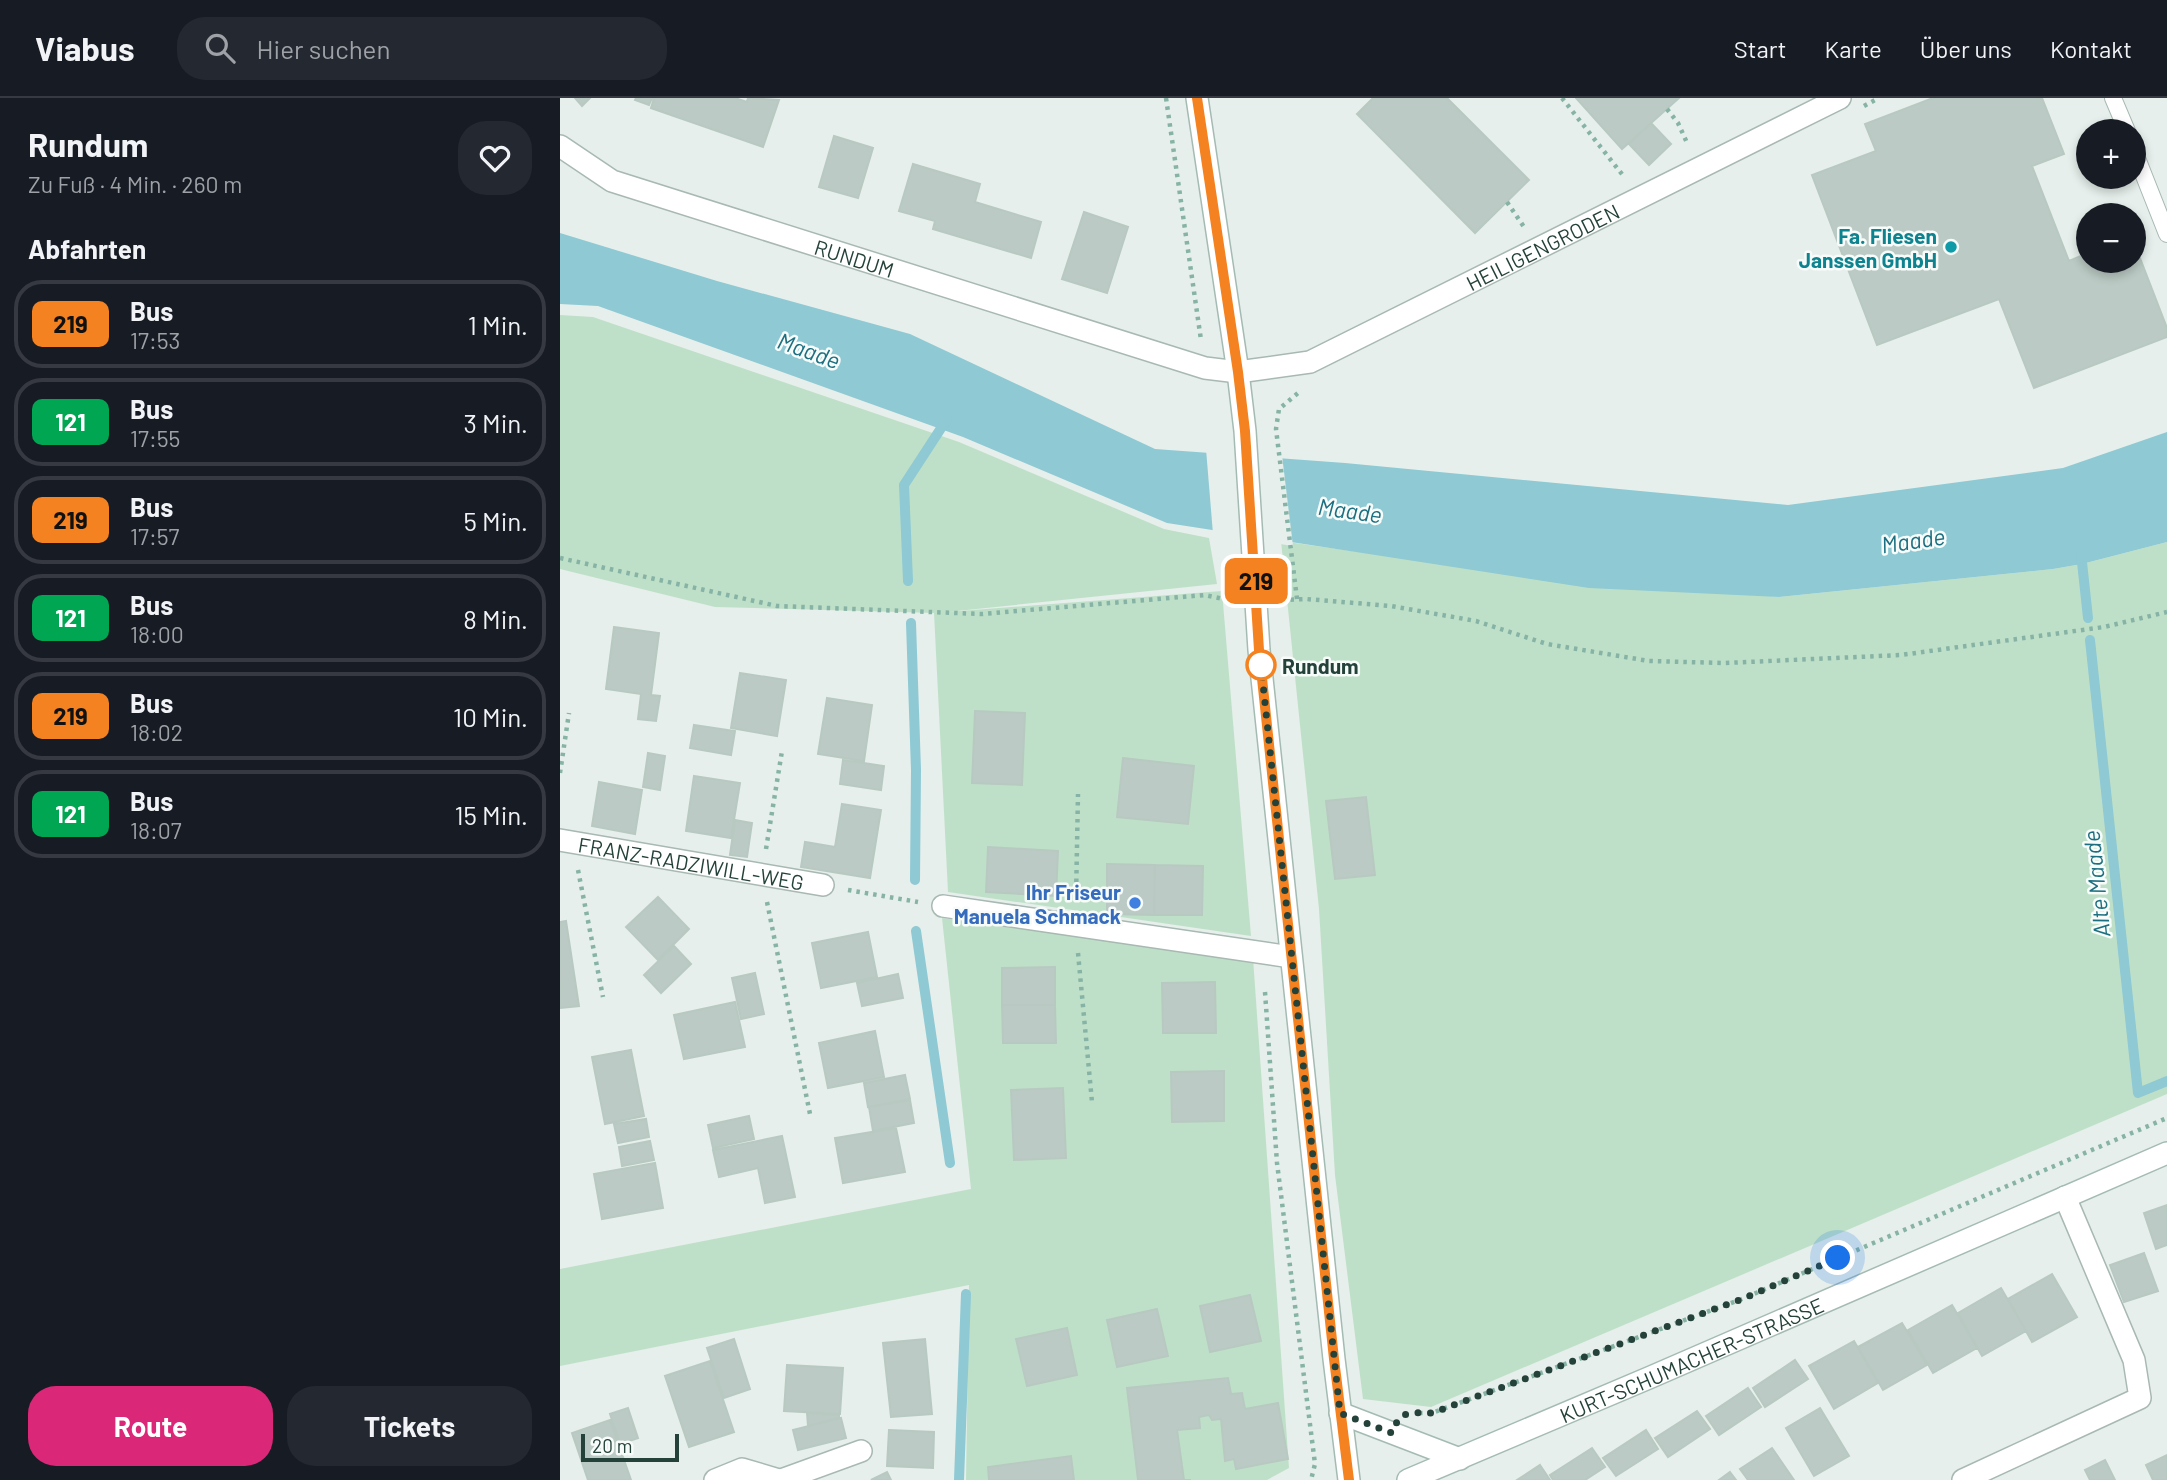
<!DOCTYPE html>
<html lang="de">
<meta charset="utf-8">
<style>
body{margin:0;font-family:Barlow,sans-serif;background:#242831;color:#f1f3f6;height:100vh;display:flex;flex-direction:column;font-size:26px;white-space:nowrap}
*{box-sizing:border-box;margin:0}
p{font-size:23px;color:#9ea1a6}
.icon{flex:none;width:38px;height:38px;fill:none;stroke:currentColor;stroke-width:2;stroke-linecap:round;stroke-linejoin:round}
.map{position:relative;flex:1;overflow:hidden}
.drawer{display:flex;flex-direction:column;background:#171b24;width:560px}
.drawer>*{flex:none}
.badge{padding:0 14px;border-radius:10px;font-size:24px;line-height:46px}
.controls{position:absolute;left:1516px;top:21px;display:grid;gap:14px}
.controls a{display:grid;place-items:center;width:70px;height:70px;border-radius:50%;background:#171b24;box-shadow:0 4px 10px #0003;font-size:35px}
.scale{position:absolute;left:21px;bottom:18px;width:98px;box-sizing:border-box;padding-left:7px;border:4px solid #24423a;border-top:0;font-size:19px;line-height:24px;white-space:nowrap;color:#24423a;-webkit-text-stroke:5px #f7fbf9;paint-order:stroke}
.you{position:absolute;width:35px;height:35px;margin:-18px;border:5px solid #fff;border-radius:50%;background:#1a73e8;box-shadow:0 0 0 10px #1a73e833}
.map>.badge{position:absolute;translate:-50% -50%;box-shadow:0 0 0 4px #fff}
h2{padding:0 28px;font-size:26px;line-height:63px}
.round{display:grid;place-items:center;flex:none;width:74px;height:74px;border-radius:28px;background:#242831}
.head{display:flex;align-items:center;justify-content:space-between;height:119px;padding:0 28px}
h1{font-size:33px;font-weight:700;line-height:52px}
.primary-button{display:flex;gap:14px;margin-top:auto;padding:14px 28px}
.primary-button a{flex:1;height:80px;border-radius:28px;background:#db2777;color:#fff;font-size:28px;font-weight:700;line-height:80px;text-align:center}
.primary-button a+a{background:#242831;color:#f1f3f6}
ul{padding:0;list-style:none}
li{display:flex;align-items:center;gap:21px;height:88px;margin:0 14px 10px;padding:0 14px;border:4px solid #363941;border-radius:28px}
li div{flex:1}
li b{display:block;font-size:26px}
li em{font-style:normal}
li .badge{min-width:77px;font-weight:700;text-align:center}
header{display:flex;align-items:center;gap:42px;box-sizing:border-box;height:98px;padding:0 35px;background:#171b24;border-bottom:2px solid #363941}
header strong{font-size:33px}
nav{display:flex;gap:38px;margin-inline-start:auto;font-size:24px}
.search{width:490px;height:63px;background:#242831;display:flex;align-items:center;gap:18px;box-sizing:border-box;padding:0 24px;border-radius:28px;color:#9ea1a6;font-size:26px}
main{display:flex;flex:1;min-height:0}
.map>svg:first-child{display:block}
.green{fill:#bfe0c8}
.water{fill:#8ec9d4}
.pier{fill:#e6efeb}
.lines{fill:none;stroke-linecap:round;stroke-linejoin:round}
.stream{stroke:#8ec9d4;stroke-width:10}
.building{fill:#bbcac4;stroke:#b8c9c2;stroke-width:2}
.service-casing{stroke:#a8b8b2;stroke-width:18}
.minor-casing{stroke:#a8b8b2;stroke-width:24}
.secondary-casing{stroke:#a4bbb3;stroke-width:24}
.path{stroke:#86b3a5;stroke-width:4.5;stroke-dasharray:3.5 5;stroke-linecap:butt}
.service{stroke:#fff;stroke-width:16}
.minor{stroke:#fff;stroke-width:21}
.secondary{stroke:#fff;stroke-width:21}
.line-casing{stroke:#fff;stroke-width:16}
.line{stroke:#f58220;stroke-width:10}
.walk{stroke:#24423a;stroke-width:7;stroke-dasharray:0 12.6}
.culture-dot{fill:#0f9aa8;stroke:#f7fbf9;stroke-width:2.5}
.stop-dot{fill:#fff;stroke:#f58220;stroke-width:3.5}
.shop-dot{fill:#3f7fe0;stroke:#f7fbf9;stroke-width:2.5}
.labels{text-anchor:middle;dominant-baseline:central;stroke-width:5;stroke-linejoin:round;paint-order:stroke}
.culture-label{font-size:21px;font-weight:bold;fill:#0d838f;stroke:#f7fbf9;text-anchor:end}
.street-label{font-size:21px;fill:#24423a;stroke:#f7fbf9}
.stop-label{font-size:21px;font-weight:bold;fill:#24423a;stroke:#f7fbf9;text-anchor:start}
.shop-label{font-size:21px;font-weight:bold;fill:#366cbe;stroke:#f7fbf9;text-anchor:end}
.water-label{font-size:23px;font-style:italic;fill:#1c6f80;stroke:#f7fbf9}
</style>
<header>
<strong>Viabus</strong>
<div class="search"><svg class="icon" aria-label="search" viewBox="0 0 24 24"><circle cx="10" cy="10" r="6"/><path d="M15 15l6 6"/></svg>Hier suchen</div>
<nav><a>Start</a><a>Karte</a><a>Über uns</a><a>Kontakt</a></nav>
</header>
<main>
<section class="drawer">
<div class="head"><div><h1>Rundum</h1><p>Zu Fuß · 4 Min. · 260 m</p></div><a class="round"><svg class="icon" aria-label="heart" viewBox="0 0 24 24"><path d="M12 20l-8-8c-3-5 5-10 8-4 3-6 11-1 8 4z"/></svg></a></div>
<h2>Abfahrten</h2>
<ul>
<li><span class="badge" style="background:#f58220;color:#111">219</span><div><b>Bus</b><p>17:53</p></div><em>1 Min.</em></li>
<li><span class="badge" style="background:#00a651;color:#fff">121</span><div><b>Bus</b><p>17:55</p></div><em>3 Min.</em></li>
<li><span class="badge" style="background:#f58220;color:#111">219</span><div><b>Bus</b><p>17:57</p></div><em>5 Min.</em></li>
<li><span class="badge" style="background:#00a651;color:#fff">121</span><div><b>Bus</b><p>18:00</p></div><em>8 Min.</em></li>
<li><span class="badge" style="background:#f58220;color:#111">219</span><div><b>Bus</b><p>18:02</p></div><em>10 Min.</em></li>
<li><span class="badge" style="background:#00a651;color:#fff">121</span><div><b>Bus</b><p>18:07</p></div><em>15 Min.</em></li>
</ul>
<div class="primary-button"><a>Route</a><a>Tickets</a></div>
</section>
<div class="map">
<svg width="1607" height="1382" viewBox="0 0 1607 1382">
<rect width="100%" height="100%" fill="#e6efeb"/>
<path class="green" d="M0,217L33,219L399,344L604,431L649,440L657,486L387,514L662,493L691,838L388,794L374,515L155,509L0,471Z
M721,443L813,456L1219,499L1493,471L1522,466L1607,444V996L871,1309L803,1301L775,1077L759,811Z
M382,820L693,860L729,1370L707,1382H406L409,1187L0,1268V1171L411,1091Z"/>
<path class="water" d="M0,135L157,183L350,236L595,351L785,365L1228,407L1503,370L1607,334V444L1522,466L1493,471L1219,499L1029,490L607,425L403,339L38,208L0,206Z"/>
<path class="pier" d="M646,351L722,357L733,448L653,436Z"/>
<g class="lines">
<path class="stream" d="M1521,455L1528,520
M348,483L344,387L387,321
M351,525L356,672L355,782
M1530,542L1578,995L1607,983
M356,833L390,1065
M399,1382L406,1196"/>
</g>
<path class="building" d="M15,0H30L22,8Z
M76,0H92L89,7L75,2Z
M94,0H175L187,4L188,0L219,2L203,49L91,10Z
M813,0H887L969,82L915,135L797,16Z
M1016,0H1119L1062,51Z
M1373,0H1482L1504,56L1472,68L1509,163L1528,155V163H1573V142L1607,230V239L1474,290L1439,201L1317,247L1252,77L1316,53L1305,26Z
M1091,25L1111,46L1089,67L1069,46Z
M274,38L313,50L298,100L259,89Z
M353,66L420,86L415,104L481,124L471,160L373,131L375,123L339,113Z
M524,114L568,129L547,195L502,181Z
M54,529L99,535L91,597L100,598L96,623L78,621L81,596L46,591Z
M180,575L226,582L217,638L171,630Z
M267,600L312,607L304,663L258,656Z
M415,613L465,615L462,687L412,685Z
M134,627L175,633L171,657L130,650Z
M88,655L105,658L100,692L83,689Z
M563,660L634,668L628,726L557,719Z
M283,662L324,668L321,692L280,686Z
M134,678L180,685L171,740L126,733Z
M39,684L82,692L75,736L32,728Z
M806,699L815,777L775,781L766,703Z
M282,706L321,712L310,780L241,769L245,744L275,749Z
M175,722L192,725L187,759L170,757Z
M428,749L498,753L496,798L426,794Z
M547,766L595,767L594,817L547,816Z
M595,767L643,768L642,817H594Z
M98,799L129,831L98,862L66,829Z
M6,823L19,908L0,910V824Z
M308,834L317,879L261,890L252,845Z
M114,848L131,866L101,895L84,877Z
M495,869V907H442V870Z
M195,875L204,916L181,921L172,880Z
M338,876L343,900L302,908L297,885Z
M655,884L656,935H603L602,885Z
M175,904L185,949L124,961L114,917Z
M442,907H495L496,945H443Z
M315,933L324,979L268,990L259,945Z
M71,952L84,1018L45,1026L32,959Z
M664,973V1023L612,1024L611,974Z
M345,977L350,1001L308,1009L304,985Z
M503,990L506,1060L454,1062L451,992Z
M350,1002L354,1025L313,1033L309,1009Z
M189,1018L194,1041L153,1050L148,1027Z
M86,1021L89,1039L58,1045L54,1026Z
M336,1030L345,1074L283,1085L275,1040Z
M222,1038L235,1099L205,1105L198,1070L159,1079L153,1052Z
M90,1043L94,1062L62,1068L59,1049Z
M95,1065L103,1110L42,1121L34,1076Z
M1607,1107V1147L1596,1151L1584,1115Z
M1584,1155L1598,1193L1564,1204L1550,1167Z
M1492,1176L1517,1219L1472,1244L1448,1201Z
M1441,1190L1466,1233L1422,1258L1398,1215Z
M690,1197L701,1243L650,1254L640,1208Z
M1392,1207L1417,1250L1373,1275L1348,1232Z
M597,1211L608,1258L557,1269L547,1222Z
M1342,1225L1367,1267L1323,1292L1298,1249Z
M507,1230L517,1277L467,1288L456,1241Z
M174,1241L190,1291L164,1300L147,1250Z
M365,1241L372,1316L331,1319L323,1245Z
M1294,1243L1318,1285L1274,1311L1249,1268Z
M1235,1262L1248,1281L1205,1309L1193,1290Z
M150,1263L174,1334L129,1349L105,1278Z
M227,1267L283,1270L280,1316L224,1313Z
M668,1280L671,1296L682,1295L685,1311L718,1305L728,1361L676,1371L674,1361L665,1363L661,1321L652,1322L649,1317L639,1319L640,1330L617,1332L624,1382H631H578L567,1290Z
M1188,1290L1201,1309L1159,1337L1146,1318Z
M68,1310L78,1340L60,1346L50,1316Z
M1260,1310L1289,1358L1254,1378L1226,1330Z
M1137,1313L1150,1331L1108,1359L1095,1340Z
M247,1315L279,1317V1320L248,1328Z
M281,1320L286,1340L238,1352L233,1332Z
M50,1322L71,1382H28L12,1335Z
M329,1332L374,1334L373,1370L327,1368Z
M1086,1332L1098,1351L1056,1378L1043,1360Z
M1032,1350L1045,1369L1025,1382H993L990,1377Z
M1212,1350L1234,1382H1188L1180,1371Z
M1607,1357V1382H1593L1586,1367Z
M511,1358L514,1382H429L428,1369Z
M1545,1362L1555,1382H1530L1525,1372Z
M980,1367L990,1382H957Z
M327,1374L331,1382H311Z
M1170,1374L1176,1382H1159Z"/>
<g class="lines">
<defs>
<path id="service" d="M1553,0L1567,33
M1573,50L1607,136"/>
<g id="minor">
<path id="s1" d="M0,48L52,83L645,270L678,274L750,264L1280,0"/>
<path id="s2" d="M0,742L263,787"/>
<path d="M383,808L731,859"/>
<path d="M155,1382L182,1371L219,1382"/>
<path d="M221,1382L301,1353"/>
<path d="M1403,1382L1580,1300L1574,1262L1505,1099"/>
</g>
<g id="secondary">
<path d="M637,0L678,274L685,333L699,552L774,1261L789,1382"/>
<path d="M780,1315L900,1361"/>
<path id="s3" d="M848,1382L1091,1279L1607,1055"/>
</g>
</defs>
<use href="#service" class="service-casing"/>
<use href="#minor" class="minor-casing"/>
<use href="#secondary" class="secondary-casing"/>
<path class="path" d="M606,0L641,242
M1002,0L1065,80
M1304,8L1319,0
M1107,11L1118,25L1128,47
M947,104L964,129
M0,460L217,508L422,516L645,497L668,502
M737,501L716,331L719,311L738,295
M722,502L746,501L831,508L916,523L987,546L1089,563L1165,565L1341,557L1544,529L1607,514
M0,675L9,615
M206,751L222,653
M18,772L43,899
M288,792L358,804
M516,801L518,696
M207,804L250,1016
M518,855L532,1004
M705,894L717,1065L755,1366L751,1382
M859,1315H872L1182,1201L1607,1020"/>
<use href="#service" class="service"/>
<use href="#minor" class="minor"/>
<use href="#secondary" class="secondary"/>
</g>
<g class="lines">
<defs>
<path id="line" d="M637,0L678,274L685,333L699,552L774,1261L789,1382"/>
</defs>
<use href="#line" class="line-casing"/>
<use href="#line" class="line"/>
<path class="walk" d="M701,567L780,1315L832,1335C840,1311 850,1315 872,1315L1182,1201L1278,1160"/>
</g>
<circle class="culture-dot" cx="1391" cy="149" r="7"/>
<circle class="stop-dot" cx="701" cy="567" r="14"/>
<circle class="shop-dot" cx="575" cy="805" r="7"/>
<g class="labels">
<g class="culture-label">
<text x="1377" y="137">Fa. Fliesen<tspan x="1377" dy="24">Janssen GmbH</tspan></text>
</g>
<g class="street-label">
<text stroke="none"><textPath href="#s1" startOffset="1050">HEILIGENGRODEN</textPath></text>
<text stroke="none"><textPath href="#s1" startOffset="317">RUNDUM</textPath></text>
<text stroke="none"><textPath href="#s2" startOffset="133">FRANZ-RADZIWILL-WEG</textPath></text>
<text stroke="none"><textPath href="#s3" startOffset="308">KURT-SCHUMACHER-STRASSE</textPath></text>
</g>
<g class="stop-label">
<text x="722" y="567">Rundum</text>
</g>
<g class="shop-label">
<text x="561" y="793">Ihr Friseur<tspan x="561" dy="24">Manuela Schmack</tspan></text>
</g>
<g class="water-label">
<text transform="translate(249 252) rotate(20)">Maade</text>
<text transform="translate(790 412) rotate(8)">Maade</text>
<text transform="translate(1353 442) rotate(-8)">Maade</text>
<text transform="translate(1536 786) rotate(-96)">Alte Maade</text>
</g>
</g>
</svg>
<div class="controls">
<a>+</a>
<a>−</a>
</div>
<div class="scale">20 m</div>
<div class="you" style="left:1278px;top:1160px"></div>
<b class="badge" style="left:696px;top:483px;background:#f58220;color:#111">219</b>
</div>
</main>
